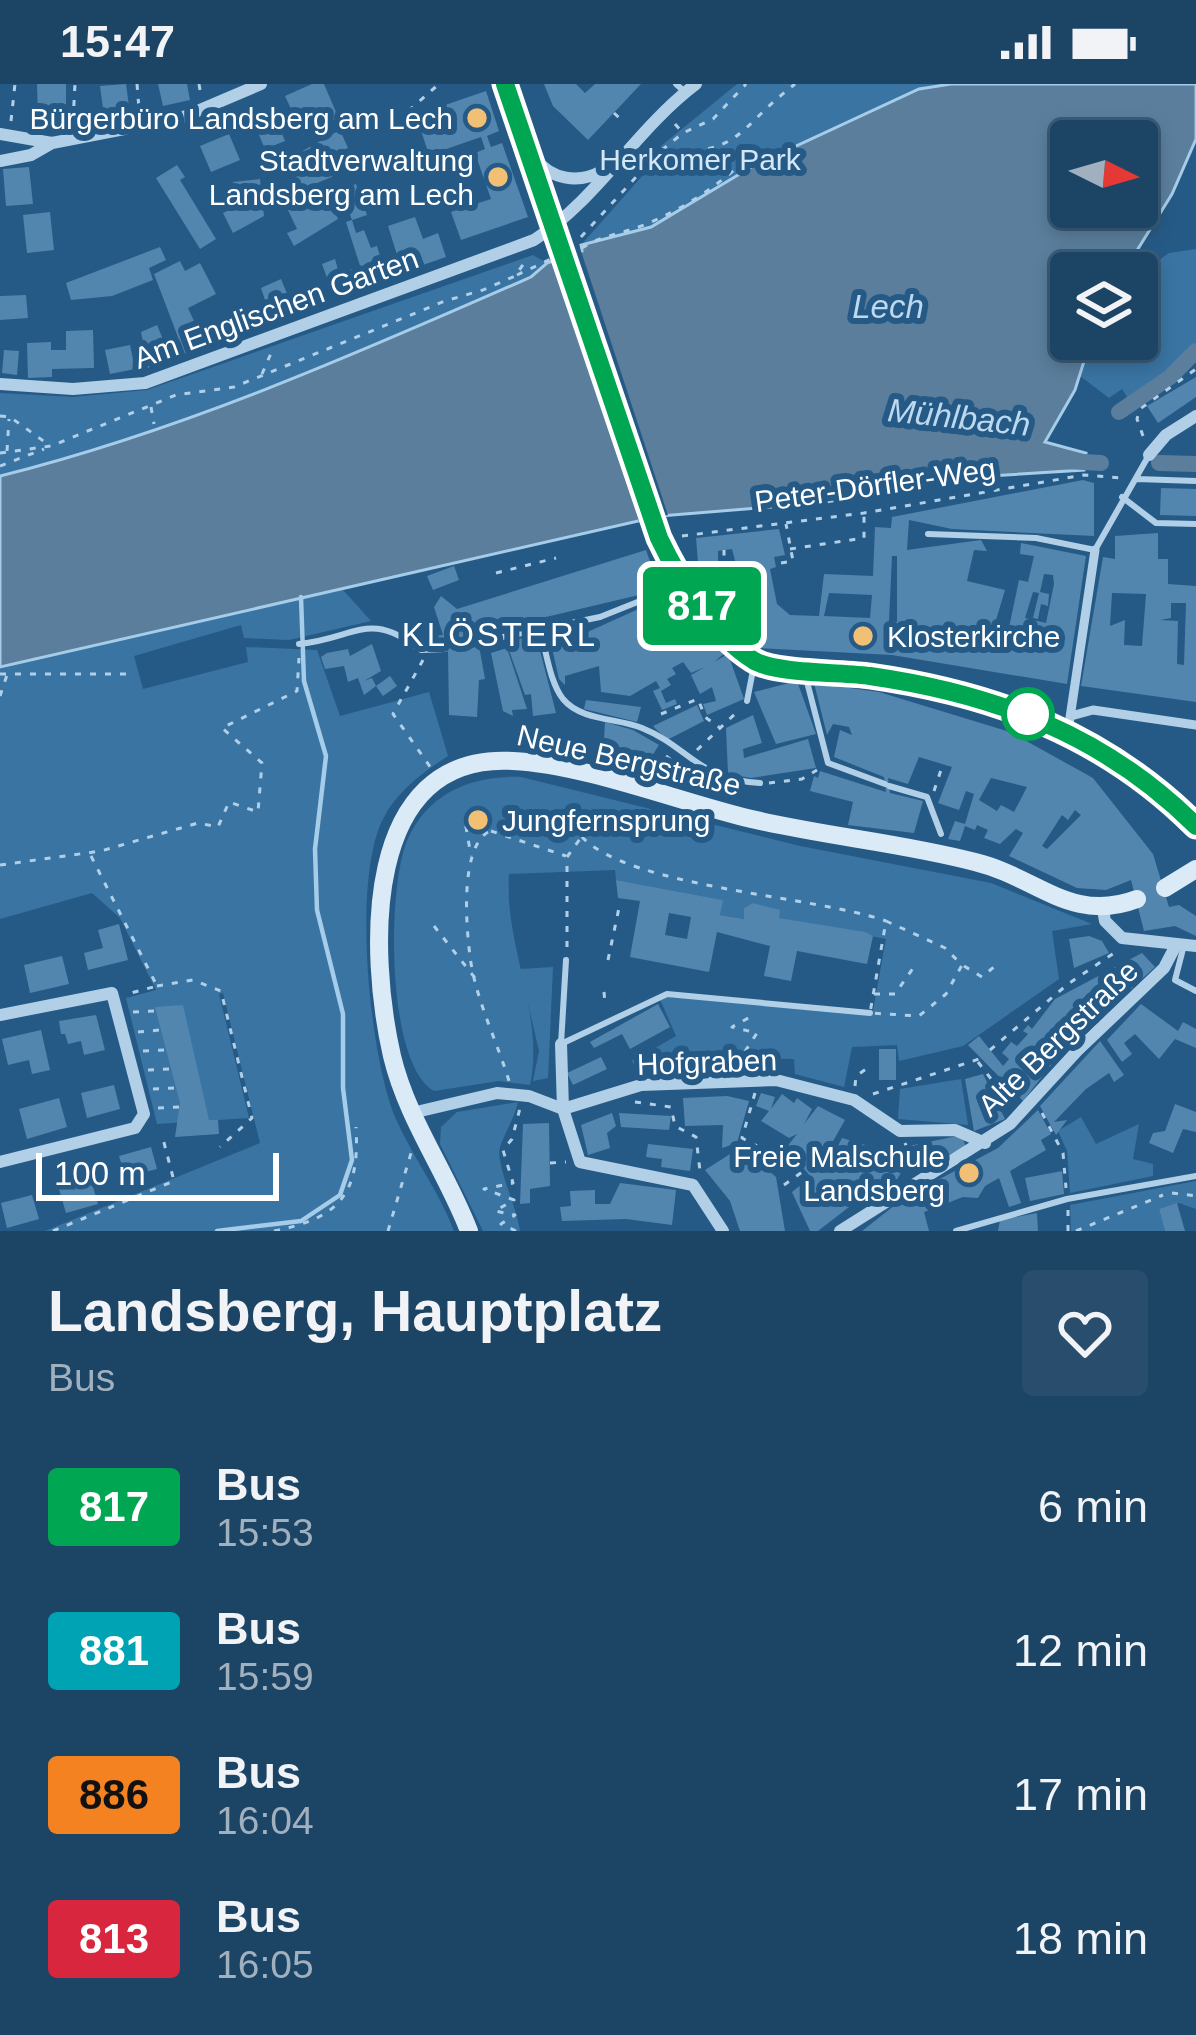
<!DOCTYPE html>
<meta charset="utf-8">
<style>
body{margin:0;font-family:Helvetica,sans-serif;background:#294e6d;color:#f1f3f6;height:100vh;display:flex;flex-direction:column;font-size:45px;white-space:nowrap}
*{box-sizing:border-box;margin:0}
p{font-size:39px;color:#a0b0bf}
.icon{flex:none;width:66px;height:66px;fill:none;stroke:currentColor;stroke-width:2;stroke-linecap:round;stroke-linejoin:round}
.map{position:relative;height:1147px;overflow:hidden}
.sheet{display:flex;flex-direction:column;background:#1c4464;flex:1}
.sheet>*{flex:none}
.badge{padding:0 24px;border-radius:9px;font-size:42px;line-height:78px}
.needle{width:78px;rotate:95deg}
.fabs{position:absolute;left:1050px;top:36px;display:grid;gap:24px}
.fabs a{display:grid;place-items:center;width:108px;height:108px;border-radius:12px;background:#1c4464;box-shadow:0 6px 18px #0003,0 0 0 3px #3a5c78;font-size:60px}
.scale{position:absolute;left:36px;bottom:30px;width:243px;box-sizing:border-box;padding-left:12px;border:6px solid #fff;border-top:0;font-size:33px;line-height:42px;white-space:nowrap;color:#fff;-webkit-text-stroke:9px #265a86;paint-order:stroke}
.map>.badge{position:absolute;translate:-50% -50%;box-shadow:0 0 0 6px #fff}
.round{display:grid;place-items:center;flex:none;width:126px;height:126px;border-radius:12px;background:#294e6d}
.summary{display:flex;align-items:center;justify-content:space-between;height:204px;padding:0 48px}
h1{font-size:57px;font-weight:700;line-height:90px}
ul{padding:0;list-style:none}
li{display:flex;align-items:center;gap:36px;height:144px;padding:0 48px}
li div{flex:1}
li b{display:block;font-size:45px}
li em{font-style:normal}
li .badge{min-width:132px;font-weight:700;text-align:center}
.status{display:flex;justify-content:space-between;align-items:center;height:84px;padding:0 60px;background:#1c4464;direction:ltr}
.status svg{height:33px;fill:currentColor}
.map>svg:first-child{display:block}
.green{fill:#3a74a2}
.water{fill:#5a7e9c;stroke:#a5cce9;stroke-width:3;fill-rule:evenodd}
.pier{fill:#265a86}
.lines{fill:none;stroke-linecap:round;stroke-linejoin:round}
.stream{stroke:#a5cce9;stroke-width:4.5}
.canal{stroke:#5a7e9c;stroke-width:16}
.building{fill:#5286af;fill-rule:evenodd}
.path{stroke:#b1d0e8;stroke-width:3;stroke-dasharray:6 9;stroke-linecap:butt}
.service{stroke:#b1d0e8;stroke-width:6}
.pedestrian{stroke:#b1d0e8;stroke-width:9}
.minor{stroke:#b1d0e8;stroke-width:12}
.secondary{stroke:#dbeaf7;stroke-width:18}
.secondary-bridge{stroke:#dbeaf7;stroke-width:18}
.line-casing{stroke:#fff;stroke-width:27}
.line{stroke:#00a651;stroke-width:18}
.poi-dot{fill:#f1c075;stroke:#265a86;stroke-width:4.5}
.stop-dot{fill:#fff;stroke:#00a651;stroke-width:6}
.labels{text-anchor:middle;dominant-baseline:central;stroke-width:12;stroke-linejoin:round;paint-order:stroke}
.poi-label{font-size:30px;fill:#fff;stroke:#265a86;text-anchor:end}
.park-label{font-size:30px;fill:#d4e7f6;stroke:#265a86}
.street-label{font-size:30px;fill:#fff;stroke:#265a86}
.water-label{font-size:33px;font-style:italic;fill:#bcd9ef;stroke:#265a86}
.neighbourhood-label{font-size:33px;letter-spacing:3px;fill:#fff;stroke:#265a86}
</style>
<div class="status"><b>15:47</b><svg viewBox="0 0 49 12"><path d="M0 12V9h3v3zM5 12V6h3v6zM10 12V3h3v9zM15 12V0h3v12zM26 1h20v11H26zM47 4h2v5h-2z"/></svg></div>
<div class="map">
<svg width="1196" height="1147" viewBox="0 0 1196 1147">
<rect width="100%" height="100%" fill="#265a86"/>
<path class="green" d="M737,0H951L919,5L753,82L651,143L581,161L659,73L661,62Z
M1196,165V264L1169,292L1129,316L1122,305L1109,314L1080,292L1091,255H1137V189H1123L1133,173L1149,183L1169,169Z
M533,171L547,179L531,193C358,269 184,346 0,392V309L73,313L147,306Z
M343,506L371,537L289,556L244,554L241,541L134,572L143,605L248,578L246,563L317,566L340,632L429,608L448,672C422,689 397,707 383,735C352,796 369,969 395,1033C412,1072 439,1107 454,1147H45L260,1059L223,909L219,910L249,1034L157,1040L126,914L156,906L120,834L92,809L0,835V583Z
M521,693L800,762L991,799L1092,840L1052,847L1059,895L963,962L899,977L897,961L852,963L844,1003L795,990L794,975L752,974L751,988L644,993L638,974L676,952L659,913L727,914L872,932L886,855L779,834L752,819L744,824V835L720,831L722,816L616,796L615,786L509,790C504,862 545,931 530,1001L499,997L434,1007C386,980 387,804 407,757C427,709 472,691 521,693Z
M553,883L548,994L533,997L539,967L520,885Z
M961,995L968,1041L898,1035L900,1005Z
M518,1018C514,1035 505,1048 500,1063C495,1079 518,1126 520,1147H483L440,1060L441,1043L457,1028Z
M1081,1033L1096,1060L1139,1040L1133,1075L1153,1080V1092L1070,1109L1067,1067L1058,1047Z
M1196,1097V1125L1179,1119L1159,1125L1165,1147H1071L1070,1121Z"/>
<path class="water" d="M951,0H1196V55L1172,110L1123,189H1071V255H1091L1075,306L1045,358L1086,369L1084,386L974,393L820,419L660,432L0,583V392C184,346 358,269 531,193L547,179L582,167L581,161L651,143L753,82L919,5ZM1071,57H1137V123H1071Z"/>
<path class="pier" d="M579,161L668,431L639,438L550,172Z"/>
<g class="lines">
<path class="stream" d="M217,1147L301,1137L340,1111L352,1076L343,1004V930L317,826L315,765L326,672L304,597L301,513"/>
<path class="canal" d="M1119,328L1170,293L1196,267
M1067,377L1101,379
M1159,379L1196,380"/>
</g>
<path class="building" d="M37,0H66V31H38Z
M126,0L130,30L104,32L100,2Z
M158,0H187L190,16L163,22Z
M312,0H324L339,35L303,51L285,12Z
M544,0H576L585,9L595,0H641L588,56L553,22Z
M486,7L499,47L487,52L491,63L502,59L528,133L461,156L451,128L491,115L475,69L485,65L481,53L429,71L416,31Z
M271,22L285,57L265,65L250,30Z
M340,46L348,64L326,73L334,92L300,106L288,75Z
M229,50L240,76L211,88L200,62Z
M177,81L185,93L180,96L216,155L200,165L156,94Z
M29,83L33,120L6,122L3,85Z
M260,95L264,132L233,149L223,129L235,123L233,98Z
M356,100L367,131L352,136L341,106Z
M324,105L338,135L294,162L287,149L297,145L286,122Z
M50,128L54,166L27,169L23,131Z
M415,133L423,155L438,149L446,173L420,182L416,171L399,177L388,142Z
M352,136L356,149L364,146L371,164L377,162L387,195L334,213L322,180L335,175L339,189L355,184L357,190L362,188L346,138Z
M160,163L166,176L149,184L153,196L112,212L71,216L66,199Z
M180,177L185,187L200,179L216,210L188,224L205,261L172,275L169,270L148,284L141,248L157,241L165,260L178,253L154,190Z
M281,195L288,212L312,204L315,213L298,219L301,227L256,247L250,233L268,225L261,204Z
M26,211L28,234L0,236V212Z
M93,246L94,284L52,285V293L28,294L27,259L51,258V266H66V247Z
M130,261L135,285L110,290L105,266Z
M4,266L19,267L17,291L2,289Z
M1196,293V313L1158,339L1147,322Z
M1083,396L1094,399V452L952,445L909,436L907,466L981,456L987,467L974,466L967,497L1005,506L996,536L1002,537L999,557L1006,558L1019,496L1028,498L1034,472L1020,470L1021,459L1086,472L1067,600L892,571L758,564L732,465L718,467V490H699L696,454L779,445L785,471L774,473L776,483L770,485L777,520L790,531L819,532L824,490L873,492L875,443L891,444L892,433ZM892,472H897V538L889,537ZM1044,490L1053,491L1054,500L1046,539L1025,534L1033,508L1039,509L1033,534L1038,535L1041,520L1048,522L1049,510L1040,508ZM829,509L872,511L870,534L824,532Z
M1161,404L1196,405V432L1160,431Z
M1158,449V475H1168V500L1196,502V618L1081,602L1103,473L1115,475V452ZM1112,509L1146,510L1142,562L1124,561L1125,536L1110,542ZM1171,519H1186L1184,581L1177,580L1178,537L1160,536L1171,534Z
M646,466L660,506L453,555L457,568L479,562L485,595L479,596L477,633L449,631L448,568L445,561H428L423,553L443,551L434,523L441,512L457,525Z
M454,482L459,496L433,506L427,492Z
M674,509L726,568L714,578L728,570L744,615L707,631L703,620L716,617L712,603L700,610L691,591L705,583L691,589L683,578L672,584L676,590L667,595L671,601L661,607L666,619L675,615L677,620L662,626L653,607L660,604L656,597L630,612L601,608L599,582L565,592V601L559,595L552,564Z
M536,551L556,629L533,632L531,610L525,611L506,558Z
M372,560L381,587L364,597L372,594L376,602L390,592L397,602L383,612L376,602L364,611L358,594L348,598L344,582L325,585L321,573L327,569L348,565L350,572Z
M507,564L527,625L512,626L513,632L503,627L491,569Z
M797,597L816,650L776,660L754,608Z
M814,599L879,608L1010,648L1093,694L1153,770L1169,823L1179,821L1196,832V852L1175,842L1144,847L1131,796L1106,806L1077,804L1009,772L1023,749L1016,745L1000,760L984,754L988,746L977,741L975,746L965,742L960,757L948,755L955,737L965,740L974,710L966,707L959,726L938,719L952,683L919,673L908,700L888,694L890,709L923,717L914,749L848,741L853,718L810,707L814,692L818,694L820,687L886,708L884,693L834,673L840,646L852,651L849,643L833,640L827,651ZM991,694L1027,703L1014,728L1001,721L997,727L979,716ZM1075,726L1081,731L1047,765L1042,762L1062,731L1068,736Z
M586,616L641,623L637,638L584,625Z
M697,621L704,637L667,656L653,642Z
M753,631L762,659L743,665L744,674L808,655L816,684L751,694L728,690L726,644Z
M605,638L633,646L659,661L650,675L616,664L611,678L593,672L603,671Z
M616,796L723,816L720,831L744,835V824L752,819L780,826L779,834L865,848L873,852L867,880L797,867L791,897L764,892L770,862L717,848L709,888L630,873L640,817L618,814ZM669,829L691,833L687,855L665,851Z
M119,840L128,876L88,886L84,869L103,864L98,846Z
M1089,852L1102,857L1109,869L1074,884L1069,855Z
M1142,869L1155,883L1059,971L1023,1017L968,961L979,952L1003,982L1009,975L1002,969L1011,958L1017,962L1028,950L1023,947L1028,941L1032,945L1055,915Z
M62,872L69,900L30,909L24,881Z
M658,920L670,943L630,965L622,950L594,964L590,958Z
M1141,920L1178,947L1183,938L1196,945V964L1175,955L1159,975L1135,950L1124,959L1132,970L1122,978L1107,956Z
M183,921L209,1036H218L219,1050L175,1053L180,1019L155,923Z
M96,931L105,966L84,971L81,957L68,960L65,950H61L59,937Z
M41,946L50,986L32,990L29,976L8,981L2,955Z
M1100,957L1124,991L1114,998L1109,989L1086,1005L1054,1038L1067,1036L1056,1051L1040,1022Z
M879,965H896V996H879Z
M601,973L607,985L573,1001L567,989Z
M983,990L1005,1035L974,1047L965,995Z
M114,1001L120,1025L87,1034L81,1009Z
M761,1009L775,1013L771,1025L782,1010L794,1019L797,1014L812,1025L804,1040L818,1022L845,1036L827,1068L833,1072L842,1054L885,1067L883,1071L904,1083L894,1101L884,1096L818,1147H810L792,1108L811,1093L786,1064L797,1050L789,1054L761,1037L769,1027L756,1022Z
M727,1012L749,1017L737,1059L722,1064L723,1041L685,1042L683,1014Z
M59,1014L67,1043L27,1055L19,1025Z
M1175,1020L1196,1028V1048L1183,1045L1173,1069L1149,1059L1153,1049L1165,1047Z
M1038,1026L1051,1050L1041,1056L1046,1066L1010,1087L1021,1119L1009,1123L999,1094L985,1102L978,1114L963,1113L924,1128L929,1147H862L904,1114L998,1064Z
M612,1029L616,1042L607,1049L610,1064L588,1071L581,1041Z
M619,1029L671,1032L669,1046L621,1043Z
M549,1039L550,1102L530,1105V1119L520,1120L523,1040Z
M962,1051L966,1064L917,1084L909,1062Z
M648,1060L693,1065L690,1087L661,1083L662,1075L646,1073Z
M151,1063L157,1085L132,1091L129,1080L122,1082L119,1072Z
M741,1063L776,1093L785,1147H740L730,1117L705,1086Z
M1062,1087L1064,1110L1030,1117L1025,1094Z
M91,1096L98,1120L66,1129L59,1105Z
M620,1099L676,1106L672,1141L626,1135L562,1137L560,1123L571,1122L570,1107L595,1106V1120H610Z
M32,1111L39,1135L7,1144L1,1119Z
M1177,1119L1185,1147H1165L1159,1125Z
M1037,1129L1038,1147H998L1000,1136Z"/>
<g class="lines">
<path class="path" d="M137,0L139,25
M199,0L201,12
M614,29L625,39
M11,37L15,0
M73,37L75,0
M675,40L683,49L713,35L746,0
M408,41L407,28L439,0
M662,66L683,49
M581,153L660,67C743,71 735,46 795,0
M582,164C600,152 621,150 644,141C681,126 714,105 743,78L729,64
M517,191L551,175
M262,290L272,267
M151,323L154,340
M0,332L10,333L49,361
M1143,352L1137,335L1140,325L1196,285
M7,367L9,335
M0,369L51,362L176,311L234,303L445,217L483,206L515,192L527,175
M0,382L44,365
M682,452L864,429L1084,391L1123,394
M790,465L864,454V431
M781,479L793,477L786,440
M496,489L556,474
M707,503H719L724,496V466
M423,576L393,630L431,684
M0,590H132
M0,612L7,591
M661,630L698,615L705,633L719,643
M697,666L738,627
M666,672L710,705
M769,699L802,695L817,686
M934,707L943,680
M469,728L465,737L471,772
M491,747L566,772
M488,748C460,765 466,842 470,872C475,914 497,957 509,997
M582,753C631,804 811,811 886,837
M91,772L157,902L127,910
M0,781L101,767L198,739L218,743L229,718L258,728L262,679L222,644L297,607L299,574
M886,837L945,864L962,881L946,910L919,932L870,929Z
M434,842L475,894
M567,863V773L585,748L709,741
M608,876L620,819
M964,882L982,893L995,882
M157,902L193,896L221,907L252,1034L220,1063
M604,908L605,919
M874,910H895L916,880
M133,928L155,927
M138,948L160,946
M990,966L1068,900L1117,867
M143,967L165,966
M732,971L733,982
M634,976L638,988
M978,978L1009,1018
M745,982L744,969L757,949L732,943L752,932
M148,986L170,985
M855,1002L856,992L866,985
M153,1005L175,1004
M755,1009L742,1054L757,1062
M873,1010L979,975
M635,1018L671,1023L675,1042L696,1053L700,1087
M158,1024L180,1023
M1042,1029L1063,1069L1066,1104
M905,1059L915,1084
M550,1079L566,1078
M784,1101L805,1086
M1172,1109L1196,1112
M1068,1126V1147
M53,1147L174,1097L162,1051
M274,1147C339,1134 360,1111 356,1043
M388,1147L411,1069
M516,1147L501,1140L515,1131L495,1127L514,1116L484,1105L513,1099L503,1066L512,1055L520,1024
M1076,1147L1163,1111"/>
<path class="service" d="M676,0L685,8
M1137,395L1196,397
M1122,413L1156,439L1196,440
M928,450L1036,454L1095,466L1149,371
M539,543C546,564 549,597 563,615C581,637 618,634 642,644C689,663 698,696 760,699
M299,560C357,554 368,525 421,566L445,565
M454,563L600,533L680,501
M806,594L828,679L885,700
M747,617L754,581
M889,702L927,713L941,750
M1184,861L1175,896L1196,907
M566,876L561,960L667,910L870,929
M956,1147L1067,1115L1196,1092"/>
<path class="pedestrian" d="M1071,632L1093,626L1196,641
M1068,647L1095,466"/>
<path class="minor" d="M0,50L52,59
M535,74C551,96 579,100 602,87
M0,77L31,71L52,59L181,34L261,0
M0,300L73,305L145,299L534,156C597,116 636,45 696,0
M1149,371L1166,351L1196,332
M1103,826L1105,837L1122,854L1196,862
M0,931L112,909L144,1030L135,1044L0,1078
M561,960L563,1025L580,1078L693,1101L723,1147
M529,1012L563,1025L641,1001L776,996L854,1016L900,1047L955,1046L985,1059
M412,1029L497,1009L528,1012
M840,1147L1010,1040L1077,967L1164,884L1176,861"/>
<path class="secondary" d="M506,0L564,166
M652,434C666,471 721,567 759,580C792,591 835,587 869,592C994,609 1105,651 1196,742
M1165,804L1196,785
M469,1147C446,1087 407,1035 392,972C369,871 360,668 513,677C581,680 675,716 743,733C820,752 899,758 975,778C1037,793 1071,840 1137,815"/>
<path class="secondary-bridge" d="M564,166L652,434"/>
</g>
<g class="lines">
<defs>
<path id="line" d="M505,0L659,454C679,496 712,550 753,576C774,590 843,588 870,592C995,610 1105,651 1196,742"/>
</defs>
<use href="#line" class="line-casing"/>
<use href="#line" class="line"/>
</g>
<g class="poi-dot">
<circle cx="477" cy="34" r="12"/>
<circle cx="498" cy="93" r="12"/>
<circle cx="863" cy="552" r="12"/>
<circle cx="478" cy="736" r="12"/>
<circle cx="969" cy="1089" r="12"/>
</g>
<circle class="stop-dot" cx="1028" cy="630" r="24"/>
<g class="labels">
<g class="poi-label">
<text x="453" y="34">Bürgerbüro Landsberg am Lech</text>
<text x="474" y="76">Stadtverwaltung<tspan x="474" dy="34">Landsberg am Lech</tspan></text>
<text x="887" y="552" text-anchor="start">Klosterkirche</text>
<text x="502" y="736" text-anchor="start">Jungfernsprung</text>
<text x="945" y="1072">Freie Malschule<tspan x="945" dy="34">Landsberg</tspan></text>
</g>
<g class="park-label">
<text x="700" y="75">Herkomer Park</text>
</g>
<g class="street-label">
<text transform="translate(276 224) rotate(-20)">Am Englischen Garten</text>
<text transform="translate(875 401) rotate(-8)">Peter-Dörfler-Weg</text>
<text transform="translate(629 676) rotate(13)">Neue Bergstraße</text>
<text transform="translate(1058 954) rotate(-44)">Alte Bergstraße</text>
<text transform="translate(707 978) rotate(-2)">Hofgraben</text>
</g>
<g class="water-label">
<text x="888" y="222">Lech</text>
<text transform="translate(959 333) rotate(6)">Mühlbach</text>
</g>
<g class="neighbourhood-label">
<text x="500" y="550">KLÖSTERL</text>
</g>
</g>
</svg>
<div class="fabs">
<a><svg class="needle" viewBox="-14 -14 28 28"><path d="M0-13l5 13h-10z" fill="#e53935"/><path d="M0 13l5-13h-10z" fill="#a0b0bf"/></svg></a>
<a><svg class="icon" aria-label="layers" viewBox="0 0 24 24"><path d="M12 4l9 5-9 5-9-5zM3 14l9 5 9-5"/></svg></a>
</div>
<div class="scale">100 m</div>
<b class="badge" style="left:702px;top:522px;background:#00a651;color:#fff">817</b>
</div>
<section class="sheet">
<div class="summary"><div><h1>Landsberg, Hauptplatz</h1><p>Bus</p></div><a class="round"><svg class="icon" aria-label="heart" viewBox="0 0 24 24"><path d="M12 20l-8-8c-3-5 5-10 8-4 3-6 11-1 8 4z"/></svg></a></div>
<ul>
<li><span class="badge" style="background:#00a651;color:#fff">817</span><div><b>Bus</b><p>15:53</p></div><em>6 min</em></li>
<li><span class="badge" style="background:#00a3b4;color:#fff">881</span><div><b>Bus</b><p>15:59</p></div><em>12 min</em></li>
<li><span class="badge" style="background:#f58220;color:#111">886</span><div><b>Bus</b><p>16:04</p></div><em>17 min</em></li>
<li><span class="badge" style="background:#d7263d;color:#fff">813</span><div><b>Bus</b><p>16:05</p></div><em>18 min</em></li>
</ul>
</section>
